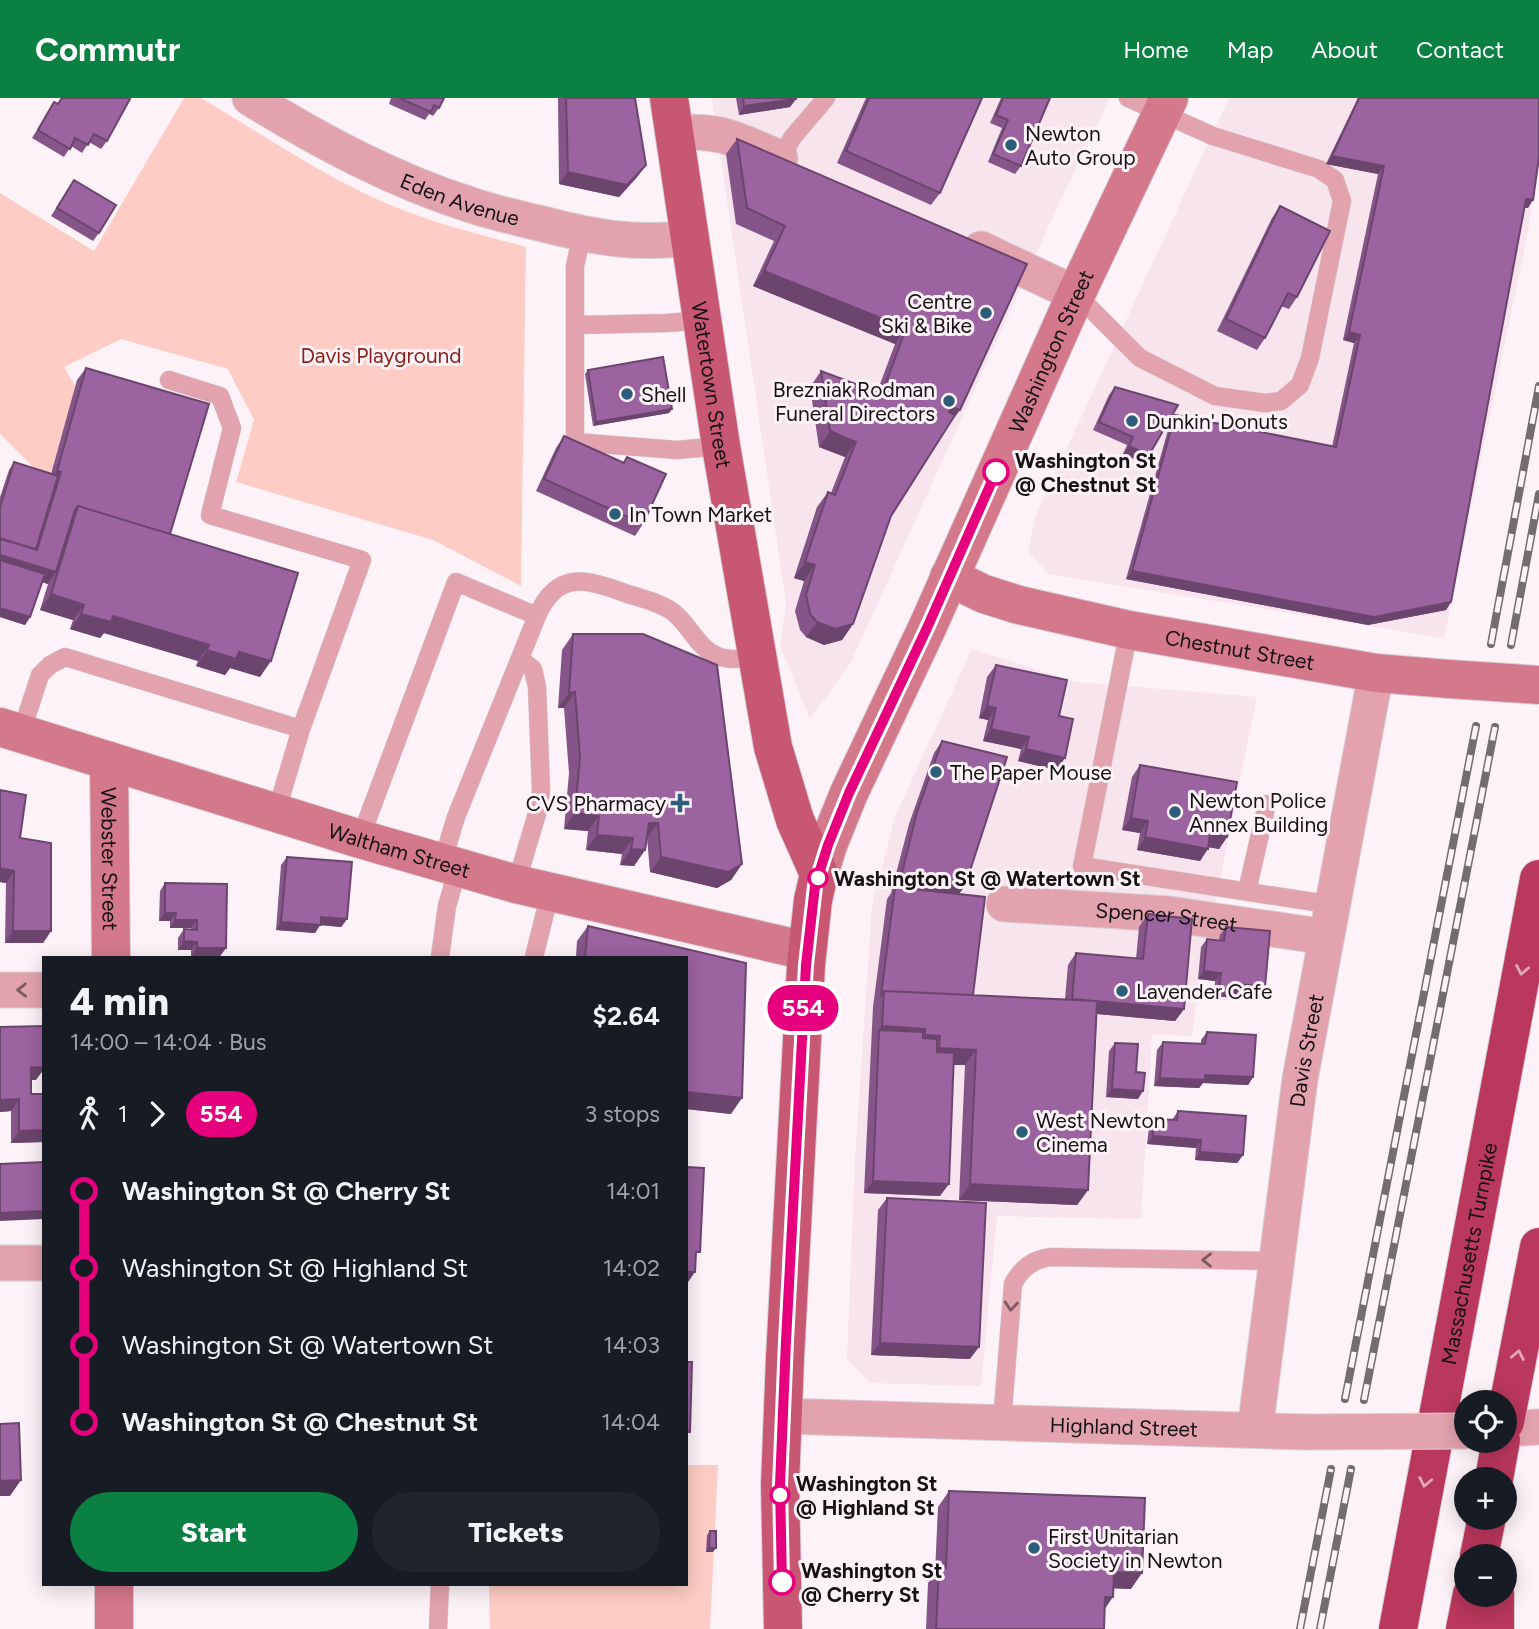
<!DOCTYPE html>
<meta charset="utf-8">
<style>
body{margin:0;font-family:Figtree,sans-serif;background:#20242c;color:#f1f3f6;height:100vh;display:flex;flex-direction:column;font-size:26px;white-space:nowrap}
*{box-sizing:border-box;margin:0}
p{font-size:23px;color:#9ea1a6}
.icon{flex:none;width:38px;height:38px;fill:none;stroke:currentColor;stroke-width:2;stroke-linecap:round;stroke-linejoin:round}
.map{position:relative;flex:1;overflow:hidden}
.side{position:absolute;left:42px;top:858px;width:646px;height:630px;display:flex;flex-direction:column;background:#171b24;border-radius:0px;box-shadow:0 4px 18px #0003}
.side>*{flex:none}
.badge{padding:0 14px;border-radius:23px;font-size:24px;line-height:46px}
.controls{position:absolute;left:1454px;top:1292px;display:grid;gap:14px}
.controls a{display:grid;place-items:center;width:63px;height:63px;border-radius:50%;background:#171b24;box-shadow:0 4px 18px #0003;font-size:35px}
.map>.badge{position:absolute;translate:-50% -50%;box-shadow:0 0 0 4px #fff}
.legs{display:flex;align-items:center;gap:10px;height:77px;padding:0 28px;font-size:23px}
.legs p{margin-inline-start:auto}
.headline{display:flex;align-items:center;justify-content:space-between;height:119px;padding:0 28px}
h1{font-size:38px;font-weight:800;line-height:52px}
.cta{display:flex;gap:14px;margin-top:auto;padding:14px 28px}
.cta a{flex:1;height:80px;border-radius:42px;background:#0b8043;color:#fff;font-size:28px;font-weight:800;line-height:80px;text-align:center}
.cta a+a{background:#20242c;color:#f1f3f6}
ul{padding:0 28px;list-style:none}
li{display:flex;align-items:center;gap:24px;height:77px;font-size:26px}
li i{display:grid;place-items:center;width:10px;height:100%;margin:0 9px;background:currentColor}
li i::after{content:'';width:18px;height:18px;margin:-9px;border:5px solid;border-radius:50%;background:#171b24}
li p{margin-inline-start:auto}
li:first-child i{background:linear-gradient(#0000 50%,currentColor 0)}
li:last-child i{background:linear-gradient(currentColor 50%,#0000 0)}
header{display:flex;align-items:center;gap:42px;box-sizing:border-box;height:98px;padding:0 35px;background:#0b8043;color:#fff}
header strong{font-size:33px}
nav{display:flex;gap:38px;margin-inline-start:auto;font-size:24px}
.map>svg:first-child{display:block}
.built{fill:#f7e4ed}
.park{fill:#fdccc4}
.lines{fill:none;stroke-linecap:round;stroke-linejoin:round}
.lane-casing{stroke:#d8ced4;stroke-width:19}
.street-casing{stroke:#d8ced4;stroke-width:37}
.secondary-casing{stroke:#d8ced4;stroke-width:40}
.primary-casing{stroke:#d8ced4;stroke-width:40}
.highway-casing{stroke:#d8ced4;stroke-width:40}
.lane{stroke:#e2a3ae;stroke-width:18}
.street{stroke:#e2a3ae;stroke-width:35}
.secondary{stroke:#d4788b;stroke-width:38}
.primary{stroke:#c75772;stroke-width:38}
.highway{stroke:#ba375d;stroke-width:38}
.rail-casing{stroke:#736c70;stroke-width:8}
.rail{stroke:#fdf2f8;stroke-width:5;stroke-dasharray:16;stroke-linecap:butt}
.street-bridge-casing{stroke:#d8ced4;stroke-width:37;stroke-linecap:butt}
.secondary-bridge-casing{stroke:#d8ced4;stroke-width:40;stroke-linecap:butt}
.street-bridge{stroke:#e2a3ae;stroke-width:35}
.secondary-bridge{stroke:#d4788b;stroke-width:38}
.wall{fill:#855589}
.shaded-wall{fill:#6c456f}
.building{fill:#9b639f;stroke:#6c456f;stroke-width:2}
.oneway{stroke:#e2a7ba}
.oneway2{stroke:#7c5a61}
.line-1-casing{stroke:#fff;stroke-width:16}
.line-1{stroke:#e6007e;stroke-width:10}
.poi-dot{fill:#2c5d7b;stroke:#fdf2f8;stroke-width:2.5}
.stop-1-dot{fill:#fff;stroke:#e6007e;stroke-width:3.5}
.labels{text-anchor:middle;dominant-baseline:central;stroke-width:6;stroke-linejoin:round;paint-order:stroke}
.poi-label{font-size:21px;fill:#161214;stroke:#fdf2f8;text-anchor:start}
.street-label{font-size:21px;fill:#161214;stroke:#fdf2f8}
.park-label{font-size:21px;fill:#8a241b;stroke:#fdf2f8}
.stop-label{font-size:21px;font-weight:bold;fill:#161214;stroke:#fdf2f8;text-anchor:start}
</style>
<header>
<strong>Commutr</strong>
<nav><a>Home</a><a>Map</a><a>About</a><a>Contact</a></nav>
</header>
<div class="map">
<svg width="1539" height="1531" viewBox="0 0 1539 1531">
<rect width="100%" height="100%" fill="#fdf2f8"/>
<path class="built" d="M712,0H1110L1056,112L851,564L810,621L780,548L786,505Z
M1229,0H1539V49L1529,129L1444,540L1048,476L1028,453L1036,417Z
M972,551L1076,584L1257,599L1215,806L1207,831L1192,938L1152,936L1141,1121L997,1118L981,1288L870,1285L847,1261L855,1061L872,808L895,719Z"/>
<path class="park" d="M184,0H201C262,36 322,78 388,106C432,125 479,136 526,149L521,488L433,442L236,384L254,322L228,271L121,241L64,269L76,290L50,378L37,373L0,336V95L94,153Z
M686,1367H718L710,1531H490L489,1486H686Z"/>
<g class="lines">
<defs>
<path id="lane" d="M781,61L792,40L826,0
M582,136L575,168V344L677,352L721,348
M1076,196L1140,260L1215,298L1265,305L1281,303L1300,287L1310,260L1342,103L1335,82L1319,71L1213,38L1128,0
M575,227L667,225L703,222
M169,282L220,298L232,330L210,417L362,462L301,631
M1129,532L1082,768L1333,807
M21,635L40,577L50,567L65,559L301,631L276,715
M360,741L456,484L537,518
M442,765L456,719L537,518C558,470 588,482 628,496C643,501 661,505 673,514C691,528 697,551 720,559C732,563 745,560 757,557
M516,786L539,709L541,692L537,589L533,571L520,561
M1247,793L1267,706
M440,859L447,808L458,770
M534,859L550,795
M1002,1324L1013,1186C1021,1170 1034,1161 1051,1159L1275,1163
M438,1531L440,1486"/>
<g id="street">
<path id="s1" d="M250,0C320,43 392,82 471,107C494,115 519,120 543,126C593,139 639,148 691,139"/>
<path d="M674,36C717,29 742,44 780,60"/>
<path d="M981,151L1076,196"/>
<path id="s2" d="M1004,806L1169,816L1326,839"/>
<path d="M0,892H44"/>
<path d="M0,1165H44"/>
<path id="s3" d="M783,1318L1306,1334"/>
<path d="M1505,1331L1539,1329"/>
<path id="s4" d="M1255,1332L1300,981L1376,575"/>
</g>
<g id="secondary">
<path id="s5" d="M949,479L984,496L1019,507L1129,532L1376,575L1449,581"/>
<path id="s6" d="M0,629L360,741L516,786L807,853"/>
<path id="s7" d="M109,663L111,859"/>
<path id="s8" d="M819,776L828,747L849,695L927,530L1076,196L1169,0"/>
<path d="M114,1486V1531"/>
</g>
<g id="primary">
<path id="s9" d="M669,0L721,348L773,649L795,722L819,776L813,802L806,867L785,1260L780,1387L783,1531"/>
</g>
<g id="highway">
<path d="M1505,1324L1539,1149"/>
<path d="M1494,1381L1501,1342"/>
<path d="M1479,1458L1487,1419"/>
<path id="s10" d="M1398,1531L1539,781"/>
<path d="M1465,1531L1472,1496"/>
<path d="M1495,1531V1496"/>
</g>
</defs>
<use href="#lane" class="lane-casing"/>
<use href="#street" class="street-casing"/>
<use href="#secondary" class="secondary-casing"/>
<use href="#primary" class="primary-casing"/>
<use href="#highway" class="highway-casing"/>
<use href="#lane" class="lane"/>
<use href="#street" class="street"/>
<use href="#secondary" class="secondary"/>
<use href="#primary" class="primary"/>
<use href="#highway" class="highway"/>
<defs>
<path id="rail" d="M1491,546L1539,288
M1511,547L1539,396
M1345,1301L1476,628
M1364,1302L1495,629
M1300,1531L1331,1371
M1320,1531L1351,1371"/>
</defs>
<use href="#rail" class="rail-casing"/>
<use href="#rail" class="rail"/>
<defs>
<path id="street-bridge" d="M1306,1334L1466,1333"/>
<path id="secondary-bridge" d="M1449,581L1539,587"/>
</defs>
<use href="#street-bridge" class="street-bridge-casing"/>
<use href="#secondary-bridge" class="secondary-bridge-casing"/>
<use href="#street-bridge" class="street-bridge"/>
<use href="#secondary-bridge" class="secondary-bridge"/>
</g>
<path class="wall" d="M61,0H128L107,43L101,51L89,44L82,55L71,48L64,59L32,40L54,4L58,6Z
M391,0H444L439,10L433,18L429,16L425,22L389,6Z
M558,0H635L646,67L637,79L619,99L559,86Z
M736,0H796V1L790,9L739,17Z
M866,0H982L940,95L931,107L837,65Z
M1001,0H1050L1021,68L1015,76L988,64L1002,30L990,25Z
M1358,0H1539L1528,110L1524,109L1451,504L1446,512L1368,527L1126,481L1170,325L1175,317L1332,349L1354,245L1343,242L1378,76L1326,66Z
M737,41L1027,166L949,327L891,418L853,526L842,542L824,547L806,539L800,532L795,513L804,483L794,480L817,409L828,394L831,395L845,359L819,349L810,289L821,273L877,294L895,246L753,188L774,143L736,126L726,56Z
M74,82L99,135L93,143L51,118Z
M1280,108L1297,199L1289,211L1281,208L1265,240L1257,252L1217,233L1272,120Z
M86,270L170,436L260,579L230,570L225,577L196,568L198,563L104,535L100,540L70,531L73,522L40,512L48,486L42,484L30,519L25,527L0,519V399L9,372L14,364L51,376L77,282Z
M588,272L672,311L669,315L593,328L585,276Z
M1115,289L1143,365L1123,356L1127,347L1093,332L1109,297Z
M564,338L623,365L627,359L643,426L635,438L536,393L556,350Z
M573,536L742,766L731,782L717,790L650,774L647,740L645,752L634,768L620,767L622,756L586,752L588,733L564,731L569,675L564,610H558L562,552Z
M996,567L1059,618L1065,660L1056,672L1018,663L1021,651L983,643L988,622L979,620L987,579Z
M942,643L959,796L973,897L1065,901L1068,867L1076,855L1136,861L1139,829L1148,816L1184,911L1175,923L1097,916L1088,1092L1077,1107L959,1102L965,967H954L940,1098L864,1095L873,909L887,801L891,795L909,726L934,655Z
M1140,667L1227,739L1219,751L1208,749L1200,763L1137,752L1140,735L1122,732L1132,679Z
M0,692L20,740L51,833L43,845H5L6,785L0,784Z
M287,759L347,821L341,829L320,827L315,835L276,832L281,767Z
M165,785L226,850L220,858H191V852H178V840L184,831L191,832V830H170V823H159L160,793Z
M588,828L746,865L731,1016L686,1011V859H576L577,843Z
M1226,829L1260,897L1238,895L1235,900L1214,898L1215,883L1198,881L1201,849L1207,841L1219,842L1220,837Z
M0,929L36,982H31V996H44V1044L11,1045V1013L0,1014Z
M1207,934L1253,979L1248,987L1203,985L1199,990L1154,988L1157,952L1163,944L1201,946V942Z
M1115,945L1136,974L1138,1001L1106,999L1109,953Z
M1178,1013L1243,1057L1237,1065L1195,1062L1196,1050L1147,1046L1149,1029L1154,1021L1172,1022Z
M887,1100L970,1261L871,1257L878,1112Z
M949,1393L1131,1491L1113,1490L1105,1511L1104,1531H926L928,1485L935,1474L938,1409Z
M710,1433L713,1454H706L707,1437Z"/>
<path class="shaded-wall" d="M796,1L790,9L739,17L744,8Z
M1332,58L1384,68L1378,76L1326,66Z
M646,67L637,79L619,99L559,86L568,74Z
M1526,101L1533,102L1528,110L1520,109Z
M764,173L906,230L895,246L753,188Z
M1349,234L1360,237L1354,245L1343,242Z
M952,309L960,312L949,327L941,325Z
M672,311L669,315L593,328L596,324Z
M830,333L856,344L845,359L819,349Z
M1129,348L1149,357L1143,365L1123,356Z
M57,373L61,374L53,386L48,385Z
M0,457L56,474L48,486L0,471Z
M805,464L815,467L804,483L794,480Z
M1132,473L1451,504L1446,512L1368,527L1126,481Z
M51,496L84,507L73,522L40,512Z
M0,510L30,519L25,527L0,519Z
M81,516L113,518L209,547L198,563L104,535L100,540L70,531Z
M817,524L853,526L842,542L824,547L806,539Z
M207,552L239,554L271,563L260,579L230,570L225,577L196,568Z
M575,594L564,610H558L569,595Z
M987,608L996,610L988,622L979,620Z
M991,631L1029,639L1021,651L983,643Z
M1026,651L1065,660L1056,672L1018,663Z
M575,715L599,718L588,733L564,731Z
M1131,720L1148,723L1140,735L1122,732Z
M649,725H658L647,740Z
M1210,736L1227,739L1219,751L1202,748Z
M597,737L633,740L622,756L586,752Z
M1145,739L1208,751L1200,763L1137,752Z
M631,751L645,752L634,768L620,767Z
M661,759L742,766L731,782L717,790L650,774Z
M0,770L14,773L6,785L0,784Z
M900,783L965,788L956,800L895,789L891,795Z
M165,815H176L170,823H159Z
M321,819L347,821L341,829L320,827L315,835L276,832L281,824Z
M175,822H197L191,830H170Z
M13,833H51L43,845H5Z
M184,843L197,844L191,852H178Z
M197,850H226L220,858H191Z
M1204,873L1221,875L1215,883L1198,881Z
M1241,886L1265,889L1260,897L1238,895L1235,900L1214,898L1219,890Z
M1072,901L1184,911L1175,923L1064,913Z
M882,928L925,931L914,946L879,932Z
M925,937L940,938L929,953L914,952Z
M939,950L976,952L965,967L928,966Z
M31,969L44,970V971L36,982L22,981Z
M1205,977L1253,979L1248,987L1203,985L1199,990L1154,988L1160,980Z
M1112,991L1143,993L1138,1001L1106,999Z
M686,994L742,1000L731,1016L686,1011Z
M19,1001L11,1013L0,1014V1002Z
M44,1032V1044L11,1045L19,1033Z
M1153,1038L1201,1042L1196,1050L1147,1046Z
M1200,1054L1243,1057L1237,1065L1195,1062Z
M873,1083L949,1086L940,1098L864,1095Z
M970,1086L1088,1092L1077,1107L959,1102Z
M44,1113V1121L0,1123V1115Z
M686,1174H695L686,1187Z
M880,1245L979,1249L970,1261L871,1257Z
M21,1382L10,1398H0V1383Z
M709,1450H716L713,1454H706Z
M1114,1474L1142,1475L1131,1491L1103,1490Z
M1105,1499H1113L1102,1515Z"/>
<path class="building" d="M62,0H128L130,1L107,43L94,36L88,47L75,40L70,51L38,32L54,4L58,6Z
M399,0H444L439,10L434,7L431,14Z
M566,0H635L646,67L627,87L568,74Z
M743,0H796V1L744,8Z
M869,0H982L940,95L846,53Z
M1003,0H1050L1021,68L993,56L1008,22L996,17Z
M1359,0H1539V59L1533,102L1526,101L1451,504L1374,519L1132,473L1175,317L1336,349L1360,237L1349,234L1384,68L1332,58Z
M737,41L1027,166L960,312L952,309L949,314L955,317L891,418L853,526L835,531L817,524L810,516L806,497L815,467L805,464L828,394L835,397L856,344L830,333L821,273L882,296L906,230L764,173L785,128L747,110Z
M74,82L116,107L99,135L57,110Z
M1280,108L1330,133L1297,199L1288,195L1265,240L1226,221Z
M663,259L672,311L596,324L588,272Z
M86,270L209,306L170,436L78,408L75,412L56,474L0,457V440L37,452L61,374L57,373Z
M1115,289L1178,307L1149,357L1129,348L1133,339L1099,324Z
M564,338L624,365L627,359L666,376L643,426L544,381Z
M14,364L58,378L36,451L0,441V409Z
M78,408L298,475L271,563L239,554L236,561L207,552L209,547L113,518L111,524L81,516L84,507L51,496Z
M0,462L45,476L30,519L0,510Z
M573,536H643L717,567L742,766L728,774L661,759L658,725H649L645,752L631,751L633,740L597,737L599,718L575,715L580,659L575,594L569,595Z
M996,567L1067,582L1059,618L1073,621L1065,660L1026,651L1029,639L991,631L996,610L987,608Z
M942,643L1007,659L965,788L900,783L917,714Z
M1140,667L1237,684L1227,739L1210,736L1208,751L1145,739L1148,723L1131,720Z
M0,692L26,697L20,740L51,745V833H13L14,773L0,770Z
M287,759L352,764L347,821L321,819V827L281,824Z
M165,785L227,786L226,850H197V844L184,843V831L197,832V822H175L176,815H165Z
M895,789L985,799L973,897L884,893L881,897Z
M1148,816L1192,821L1184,911L1072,901L1076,855L1143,861Z
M588,828L746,865L742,1000L686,994V859H585Z
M1226,829L1270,833L1265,889L1241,886L1240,892L1219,890L1221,875L1204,873L1207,841L1224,843Z
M884,893L1097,903L1088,1092L970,1086L976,952L939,950L940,938L925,937V931L882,928Z
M44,928V970L31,969V996H44V1032L19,1033V1001L0,1002V929Z
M879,932L923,934V940L937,941V954L954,955L949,1086L873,1083Z
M1207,934L1256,937L1253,979L1205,977V982L1160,980L1163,944L1205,946Z
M1115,945L1138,946L1136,974L1145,975L1143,993L1112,991Z
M1178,1013L1246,1018L1243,1057L1200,1054L1201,1042L1153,1038L1154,1021L1177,1022Z
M44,1064V1113L0,1115V1066Z
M686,1069L704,1070L700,1154H696L695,1174H686Z
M887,1100L986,1105L979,1249L880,1245Z
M686,1246L687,1247V1264H692L690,1334H686Z
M19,1325L21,1382L0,1383V1326Z
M949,1393L1145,1400L1142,1475L1114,1474L1113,1499H1105L1104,1531H936L939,1469L946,1470Z
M710,1433H716V1450H709Z"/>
<defs><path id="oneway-chevron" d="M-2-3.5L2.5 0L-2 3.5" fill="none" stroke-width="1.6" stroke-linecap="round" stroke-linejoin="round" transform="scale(1.75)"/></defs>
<g class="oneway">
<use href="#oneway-chevron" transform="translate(1522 872) rotate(101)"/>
<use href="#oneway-chevron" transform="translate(1518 1257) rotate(-79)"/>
<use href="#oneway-chevron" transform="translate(1425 1384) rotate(101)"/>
</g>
<g class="oneway2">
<use href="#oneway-chevron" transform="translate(22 892) rotate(179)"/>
<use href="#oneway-chevron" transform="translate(1207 1162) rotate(-179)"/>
<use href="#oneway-chevron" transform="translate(1011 1208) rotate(95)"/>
</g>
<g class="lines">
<defs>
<path id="line-1" d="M782,1484L780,1387L786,1243L806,867L815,788L828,747L849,695L927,530L996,374"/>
</defs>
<use href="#line-1" class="line-1-casing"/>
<use href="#line-1" class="line-1"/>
</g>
<g class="poi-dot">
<circle cx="1011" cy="47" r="7"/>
<circle cx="986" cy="215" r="7"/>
<circle cx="627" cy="296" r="7"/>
<circle cx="949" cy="303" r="7"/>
<circle cx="1132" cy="323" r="7"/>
<circle cx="615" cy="416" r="7"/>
<circle cx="936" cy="674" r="7"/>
<path d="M676.5 694.5h7v7h7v7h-7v7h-7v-7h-7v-7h7z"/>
<circle cx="1175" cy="714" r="7"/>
<circle cx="1122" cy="893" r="7"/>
<circle cx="1022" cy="1034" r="7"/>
<circle cx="1034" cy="1450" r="7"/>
</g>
<g class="stop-1-dot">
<circle cx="996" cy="374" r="12"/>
<circle cx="818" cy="780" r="9"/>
<circle cx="780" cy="1397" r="9"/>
<circle cx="782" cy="1484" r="12"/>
</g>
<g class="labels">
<g class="poi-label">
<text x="1025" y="35">Newton<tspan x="1025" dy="24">Auto Group</tspan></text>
<text x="972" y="203" text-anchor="end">Centre<tspan x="972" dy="24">Ski &amp; Bike</tspan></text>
<text x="935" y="291" text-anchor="end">Brezniak Rodman<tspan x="935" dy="24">Funeral Directors</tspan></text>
<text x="641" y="296">Shell</text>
<text x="1146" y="323">Dunkin' Donuts</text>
<text x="629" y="416">In Town Market</text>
<text x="950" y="674">The Paper Mouse</text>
<text x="1189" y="702">Newton Police<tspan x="1189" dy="24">Annex Building</tspan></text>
<text x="666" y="705" text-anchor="end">CVS Pharmacy</text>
<text x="1136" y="893">Lavender Cafe</text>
<text x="1036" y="1022">West Newton<tspan x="1036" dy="24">Cinema</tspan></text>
<text x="1048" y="1438">First Unitarian<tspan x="1048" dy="24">Society in Newton</tspan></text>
</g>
<g class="street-label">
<text stroke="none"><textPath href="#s1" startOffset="234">Eden Avenue</textPath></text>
<text stroke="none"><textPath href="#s8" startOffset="572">Washington Street</textPath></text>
<text stroke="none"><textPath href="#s9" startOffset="290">Watertown Street</textPath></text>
<text stroke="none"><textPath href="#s5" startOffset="301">Chestnut Street</textPath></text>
<text stroke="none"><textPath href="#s6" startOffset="418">Waltham Street</textPath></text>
<text stroke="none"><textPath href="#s7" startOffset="98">Webster Street</textPath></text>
<text stroke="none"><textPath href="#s2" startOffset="163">Spencer Street</textPath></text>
<text stroke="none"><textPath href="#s4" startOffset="383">Davis Street</textPath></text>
<text stroke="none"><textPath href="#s10" startOffset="382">Massachusetts Turnpike</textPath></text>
<text stroke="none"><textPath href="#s3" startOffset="341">Highland Street</textPath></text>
</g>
<g class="park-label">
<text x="381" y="257">Davis Playground</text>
</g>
<g class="stop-label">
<text x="1015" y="362">Washington St<tspan x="1015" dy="24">@ Chestnut St</tspan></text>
<text x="834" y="780">Washington St @ Watertown St</text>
<text x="796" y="1385">Washington St<tspan x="796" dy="24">@ Highland St</tspan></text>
<text x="801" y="1472">Washington St<tspan x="801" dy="24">@ Cherry St</tspan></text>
</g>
</g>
</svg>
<div class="controls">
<a><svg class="icon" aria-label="locate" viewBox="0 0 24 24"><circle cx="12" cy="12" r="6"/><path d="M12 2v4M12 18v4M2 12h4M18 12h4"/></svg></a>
<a>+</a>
<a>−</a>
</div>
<b class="badge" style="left:803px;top:910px;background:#e6007e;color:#fff">554</b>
<section class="side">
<div class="headline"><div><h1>4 min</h1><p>14:00 – 14:04 · Bus</p></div><b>$2.64</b></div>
<div class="legs"><svg class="icon" aria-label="walk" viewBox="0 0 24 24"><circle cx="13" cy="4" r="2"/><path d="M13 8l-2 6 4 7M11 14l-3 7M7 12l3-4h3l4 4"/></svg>1<svg class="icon" aria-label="forward" viewBox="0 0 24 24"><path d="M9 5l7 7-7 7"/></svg><b class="badge" style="background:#e6007e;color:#fff">554</b><p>3 stops</p></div>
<ul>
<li><i style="color:#e6007e"></i><b>Washington St @ Cherry St</b><p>14:01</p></li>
<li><i style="color:#e6007e"></i><span>Washington St @ Highland St</span><p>14:02</p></li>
<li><i style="color:#e6007e"></i><span>Washington St @ Watertown St</span><p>14:03</p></li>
<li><i style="color:#e6007e"></i><b>Washington St @ Chestnut St</b><p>14:04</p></li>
</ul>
<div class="cta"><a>Start</a><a>Tickets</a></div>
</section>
</div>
